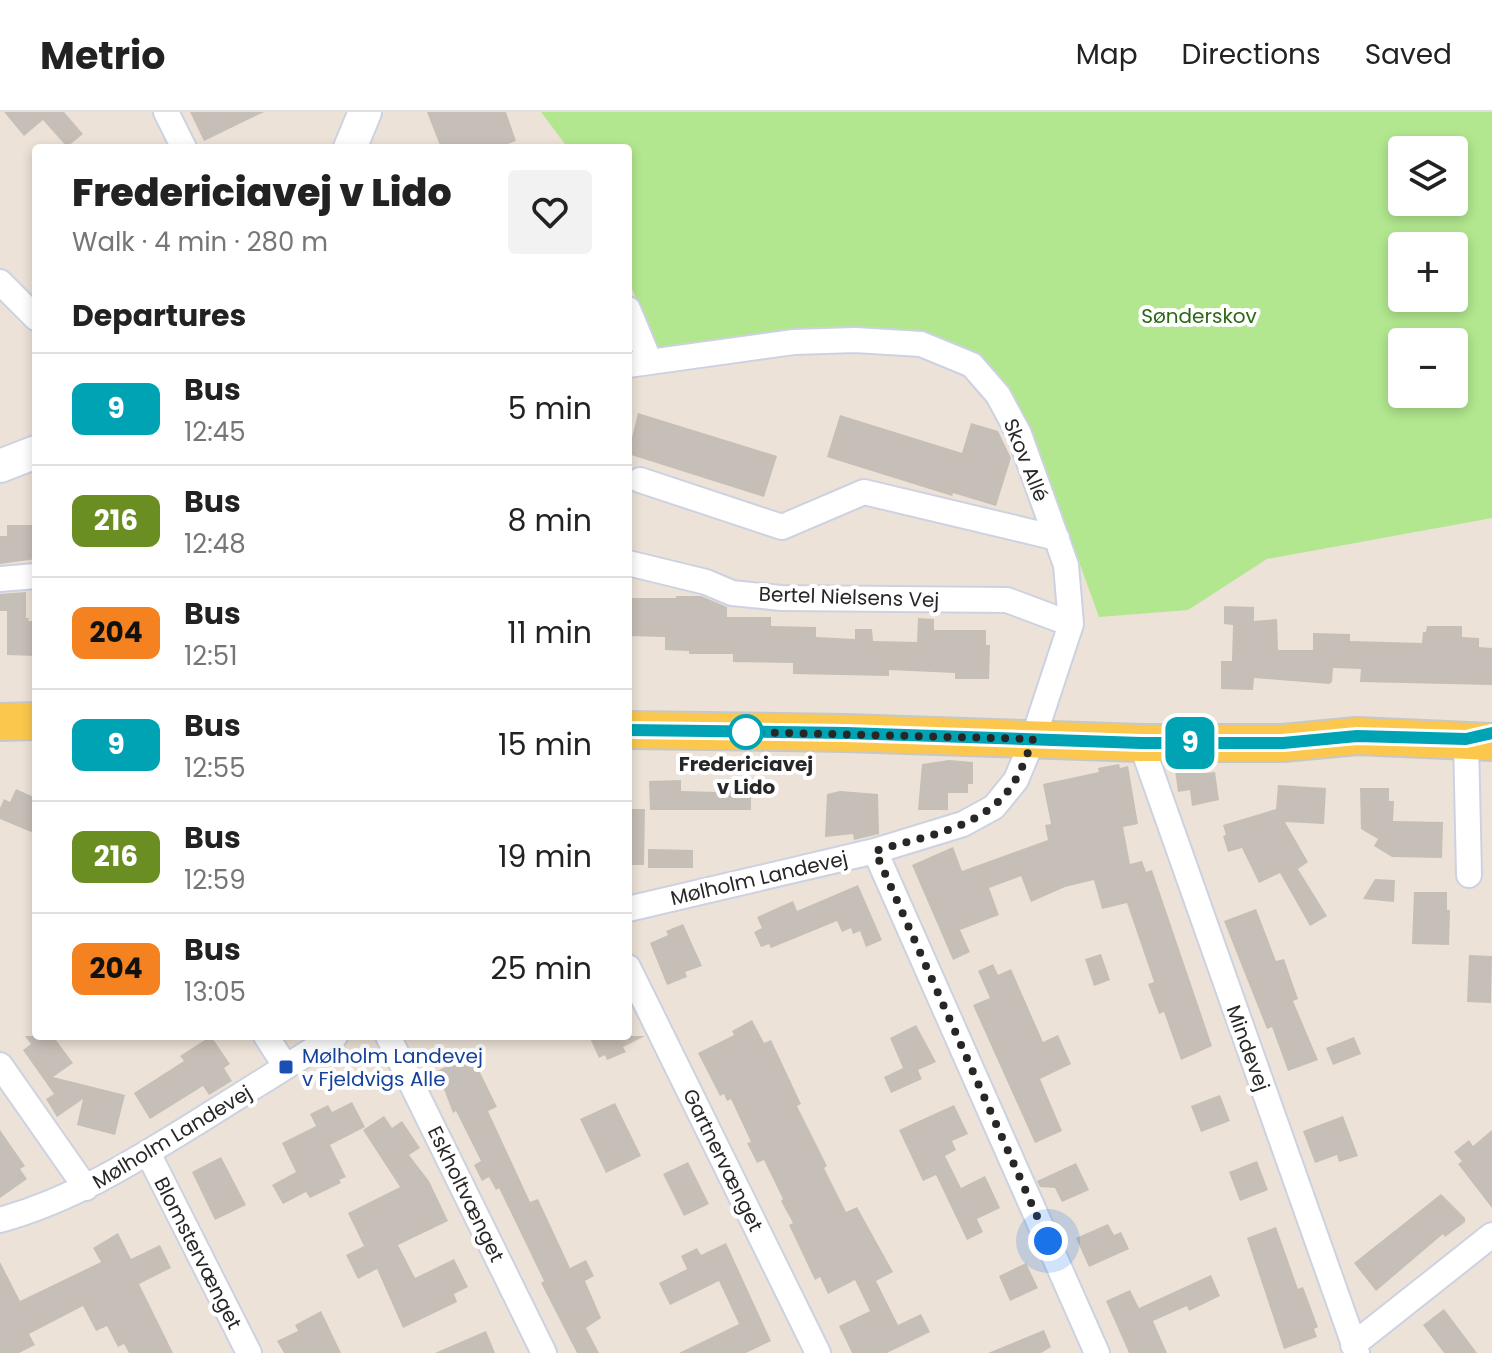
<!DOCTYPE html>
<meta charset="utf-8">
<style>
body{margin:0;font-family:Poppins,sans-serif;background:#f2f2f2;color:#222;height:100vh;display:flex;flex-direction:column;font-size:30px;white-space:nowrap}
*{box-sizing:border-box;margin:0}
p{font-size:26px;color:#767676}
.icon{flex:none;width:44px;height:44px;fill:none;stroke:currentColor;stroke-width:2;stroke-linecap:round;stroke-linejoin:round}
.map{position:relative;flex:1;overflow:hidden}
.sheet{position:absolute;left:32px;top:32px;width:600px;height:896px;display:flex;flex-direction:column;background:#fff;border-radius:8px;box-shadow:0 4px 12px #0003}
.sheet>*{flex:none}
.badge{padding:0 16px;border-radius:12px;font-size:28px;line-height:52px}
.fabs{position:absolute;left:1388px;top:24px;display:grid;gap:16px}
.fabs a{display:grid;place-items:center;width:80px;height:80px;border-radius:8px;background:#fff;box-shadow:0 4px 12px #0003;font-size:40px}
.you{position:absolute;width:40px;height:40px;margin:-20px;border:6px solid #fff;border-radius:50%;background:#1a73e8;box-shadow:0 0 0 12px #1a73e833}
.map>.badge{position:absolute;translate:-50% -50%;box-shadow:0 0 0 4px #fff}
h2{padding:0 40px;font-size:30px;line-height:72px}
.round{display:grid;place-items:center;flex:none;width:84px;height:84px;border-radius:8px;background:#f2f2f2}
.summary{display:flex;align-items:center;justify-content:space-between;height:136px;padding:0 40px}
h1{font-size:38px;font-weight:800;line-height:60px}
ul{padding:0;list-style:none}
li{display:flex;align-items:center;gap:24px;height:112px;padding:0 40px;border-top:2px solid #e0e0e0}
li div{flex:1}
li b{display:block;font-size:30px}
li em{font-style:normal}
li .badge{min-width:88px;font-weight:700;text-align:center}
header{display:flex;align-items:center;gap:48px;box-sizing:border-box;height:112px;padding:0 40px;background:#fff;border-bottom:2px solid #e0e0e0}
header strong{font-size:38px}
nav{display:flex;gap:44px;margin-inline-start:auto;font-size:28px}
.map>svg:first-child{display:block}
.green{fill:#b2e78f;fill-rule:evenodd}
.building{fill:#c6bfb7}
.lines{fill:none;stroke-linecap:round;stroke-linejoin:round}
.street-casing{stroke:#cdd2e2;stroke-width:28}
.secondary-casing{stroke:#cdd2e2;stroke-width:36}
.primary-casing{stroke:#c7c7c7;stroke-width:40}
.street{stroke:#fff;stroke-width:24}
.secondary{stroke:#fff;stroke-width:32}
.primary{stroke:#fbc84d;stroke-width:36}
.line-casing{stroke:#fff;stroke-width:18}
.line{stroke:#00a3b4;stroke-width:12}
.walk{stroke:#272727;stroke-width:8;stroke-dasharray:0 14.4}
.stop-dot{fill:#fff;stroke:#00a3b4;stroke-width:4}
.transit-dot{fill:#1a4fb4;stroke:#fff;stroke-width:3}
.labels{text-anchor:middle;dominant-baseline:central;stroke-width:8;stroke-linejoin:round;paint-order:stroke}
.park-label{font-size:20px;fill:#2a6814;stroke:#fff}
.street-label{font-size:20px;fill:#272727;stroke:#fff}
.stop-label{font-size:20px;font-weight:bold;fill:#272727;stroke:#fff}
.transit-label{font-size:20px;fill:#164399;stroke:#fff;text-anchor:start}
</style>
<header>
<strong>Metrio</strong>
<nav><a>Map</a><a>Directions</a><a>Saved</a></nav>
</header>
<div class="map">
<svg width="1492" height="1241" viewBox="0 0 1492 1241">
<rect width="100%" height="100%" fill="#ece2d7"/>
<path class="green" d="M541,0H1492V406L1267,447L1188,498L1099,505L1035,328L1012,287L908,224L660,242L628,167V36H568ZM1402,38H1454V90H1402ZM1402,134H1454V186H1402ZM1402,230H1454V282H1402Z"/>
<path class="building" d="M4,0H64L83,22L67,35L43,8L24,24Z
M190,0H264L204,29Z
M427,0H506L516,29L497,36H441Z
M638,301L777,344L764,385L628,342Z
M840,303L962,341L971,311L998,319L1011,346L996,394L953,381L952,384L827,345Z
M7,413H36V447L0,452V424H7Z
M26,480V506H29L28,509H36V544L7,543V499H0V482Z
M676,484H701L727,495V505H771V514L816,515V525L855,527V517H872L873,529L917,530L918,506L934,507V518H986V533H990L989,567H955V561L889,558V564L793,562V551L733,550V542H689V539L665,538V525L628,524V486H676Z
M1224,494L1254,495V509L1277,507L1278,538H1313V521L1350,522V529L1422,531L1423,520H1426L1427,514H1462V525L1479,526V535L1492,536V573L1360,570L1361,557L1333,556L1332,570L1329,572L1254,566L1253,578L1221,577V549H1232L1233,513L1224,512Z
M949,648L973,650V672H968V681H948V698H918L922,652Z
M1119,652L1120,656L1128,654L1138,712L1123,715L1130,752L1142,749L1146,760L1152,758L1212,934L1181,948L1164,900L1159,902L1148,872L1154,870L1127,791L1102,797L1094,768L1065,775L1031,790L1021,764L989,776L999,803L960,818L970,840L953,848L912,753L953,735L962,759L1048,728L1045,713L1051,712L1043,672L1099,660L1098,656Z
M1205,654L1206,661L1215,660L1219,688L1192,694L1190,678L1178,680L1175,658Z
M681,668V679L718,680V668H751V698H650L649,669Z
M1278,673L1326,676L1324,712L1285,710L1308,750L1298,757L1327,804L1310,814L1280,761L1259,771L1242,736L1228,740L1223,724L1226,723L1223,713L1276,697Z
M1360,676H1389V689H1394L1393,709L1443,710L1442,746L1392,745L1374,734L1378,727L1361,717Z
M16,677L36,686V722L0,707V696L4,687L10,690Z
M840,679L878,682L879,722L854,728L853,722L825,725L827,682Z
M628,697H645L644,753H628Z
M648,737L693,738V756H648Z
M1375,767L1395,768L1394,790L1363,787Z
M858,773L882,828L866,835L860,819L853,822L851,816L842,820L837,809L771,836L769,832L761,835L754,820L762,816L757,805L793,789L797,799Z
M1414,780H1447V798H1450L1449,833L1412,832Z
M1256,797L1276,849L1284,847L1298,887L1293,889L1318,948L1288,959L1272,915L1267,917L1224,809Z
M683,812L702,854L685,860L687,865L667,873L650,831L668,823L666,819Z
M1101,842L1110,868L1094,874L1085,847Z
M1469,843L1492,844L1491,891L1467,890Z
M993,852L998,863L1011,857L1043,930L1058,923L1071,952L1040,967L1062,1019L1035,1031L973,893L990,886L978,859Z
M752,908L764,931L771,928L801,992L797,994L827,1054L824,1056L846,1100L857,1095L893,1160L876,1169L898,1213L921,1202L930,1220L887,1241H852L839,1214L870,1199L855,1168L828,1182L820,1165L815,1168L789,1113L793,1111L781,1089L783,1087L764,1048L757,1051L747,1031L751,1030L731,987L727,989L724,982L720,984L698,941L734,923L732,919Z
M916,913L936,950L918,958L922,967L891,981L884,965L903,956L890,926Z
M25,924H53L73,951L53,965L125,983L115,1023L77,1013L83,987L57,1005L46,987L54,982L23,938L31,932Z
M211,924L230,952L224,956L232,969L209,983L203,974L150,1007L134,981L184,949L180,944Z
M589,924H645L623,935L626,940L607,948L605,943L599,946Z
M1354,925L1361,942L1333,953L1326,936Z
M471,942L497,995L488,999L530,1090L538,1087L570,1156L586,1148L594,1164L585,1169L601,1206L586,1216L599,1241H577L541,1171L544,1169L499,1076L496,1078L489,1065L482,1069L474,1053L481,1049L456,999L453,1001L437,959Z
M1220,983L1230,1009L1201,1020L1191,994Z
M352,990L365,1015L330,1033L346,1065L339,1068L341,1071L310,1086L306,1080L283,1092L272,1073L296,1060L282,1031L316,1014L310,1002L328,993L332,1000Z
M615,991L641,1044L606,1061L580,1007Z
M954,993L968,1022L952,1029L956,1038L945,1044L961,1076L985,1064L1000,1096L977,1107L983,1120L967,1128L936,1063L923,1069L899,1018Z
M384,1004L392,1016L402,1009L420,1036L409,1043L429,1069L448,1109L398,1133L415,1166L454,1147L468,1175L454,1182L457,1190L403,1216L377,1157L358,1167L346,1143L364,1134L348,1101L400,1075L363,1018Z
M1343,1004L1358,1044L1339,1050L1337,1043L1315,1051L1303,1019Z
M0,1018L25,1054L20,1057L27,1067L0,1086Z
M1492,1018V1096L1458,1052L1462,1049L1454,1040L1469,1028L1473,1034Z
M221,1045L246,1093L215,1108L192,1060Z
M1257,1049L1268,1078L1240,1089L1229,1060Z
M688,1050L709,1092L684,1104L663,1062Z
M1076,1051L1089,1078L1062,1090L1055,1076L1040,1075L1037,1069Z
M1441,1082L1465,1106V1110L1445,1125L1443,1122L1376,1179L1354,1151Z
M1108,1112L1114,1123L1121,1120L1129,1137L1089,1155L1076,1126Z
M1276,1115L1298,1177L1303,1175L1318,1215L1314,1217L1317,1225L1284,1237L1247,1126Z
M118,1121L131,1147L160,1133L171,1156L139,1172L173,1241H129L124,1232L118,1235L107,1214L96,1219L83,1194L29,1222L35,1233L19,1241H0V1150L20,1189L101,1150L93,1136Z
M726,1131L771,1229L746,1241H679L739,1212L719,1169L670,1193L659,1171L687,1157L681,1144L697,1136L701,1143Z
M1026,1151L1038,1176L1010,1189L999,1164Z
M1211,1163L1220,1184L1189,1199L1187,1194L1153,1209L1167,1241H1129L1106,1189L1130,1178L1139,1196Z
M1444,1197L1477,1241H1444L1423,1213Z
M321,1199L341,1241H284L277,1229L298,1219L295,1213Z
M1044,1218L1051,1235L1041,1241H988Z
M486,1219L495,1241H435Z"/>
<g class="lines">
<defs>
<path id="street" d="M166,0L184,36
M0,170L36,206
M628,197L650,250
M628,253L794,230L855,228L921,232L972,253L998,283L1019,322L1066,453L1071,512L1033,627L1016,668L994,695L963,712L875,739L628,797
M640,368L782,415L864,380L1057,426
M628,451L706,470L732,481L781,486L1007,488L1071,512
M0,467L36,464
M1466,627L1469,763
M1141,631L1357,1241
M875,739L1097,1241
M628,855L818,1241
M266,924L286,955
M388,924L544,1241
M0,953L86,1076
M148,1041L249,1241
M0,1108C72,1088 133,1050 196,1011C242,982 289,953 335,924
M1353,1233L1492,1123"/>
<path id="secondary" d="M350,36L365,0
M0,354L36,340"/>
<path id="primary" d="M0,610L36,609
M628,618L846,621L1141,631H1283L1357,624L1492,630"/>
</defs>
<use href="#street" class="street-casing"/>
<use href="#secondary" class="secondary-casing"/>
<use href="#primary" class="primary-casing"/>
<use href="#street" class="street"/>
<use href="#secondary" class="secondary"/>
<use href="#primary" class="primary"/>
</g>
<g class="lines">
<defs>
<path id="line" d="M628,618L846,621L1141,631H1283L1357,624L1466,627L1492,621"/>
</defs>
<use href="#line" class="line-casing"/>
<use href="#line" class="line"/>
<path class="walk" d="M746,620L1033,627C1028,640 1023,655 1016,667C989,716 924,724 875,739L1048,1129"/>
</g>
<circle class="stop-dot" cx="746" cy="620" r="16"/>
<rect class="transit-dot" x="278" y="947" width="16" height="16" rx="4"/>
<g class="labels">
<g class="park-label">
<text x="1199" y="204">Sønderskov</text>
</g>
<g class="street-label">
<text transform="translate(1026 348) rotate(68)">Skov Allé</text>
<text transform="translate(849 485) rotate(2)">Bertel Nielsens Vej</text>
<text transform="translate(759 766) rotate(-13)">Mølholm Landevej</text>
<text transform="translate(1248 936) rotate(70)">Mindevej</text>
<text transform="translate(172 1025) rotate(-31)">Mølholm Landevej</text>
<text transform="translate(723 1048) rotate(64)">Gartnervænget</text>
<text transform="translate(466 1082) rotate(64)">Eskholtvænget</text>
<text transform="translate(198 1141) rotate(63)">Blomstervænget</text>
</g>
<g class="stop-label">
<text x="746" y="652">Fredericiavej<tspan x="746" dy="23">v Lido</tspan></text>
</g>
<g class="transit-label">
<text x="302" y="944">Mølholm Landevej<tspan x="302" dy="23">v Fjeldvigs Alle</tspan></text>
</g>
</g>
</svg>
<div class="fabs">
<a><svg class="icon" aria-label="layers" viewBox="0 0 24 24"><path d="M12 4l9 5-9 5-9-5zM3 14l9 5 9-5"/></svg></a>
<a>+</a>
<a>−</a>
</div>
<div class="you" style="left:1048px;top:1129px"></div>
<b class="badge" style="left:1190px;top:631px;background:#00a3b4;color:#fff">9</b>
<section class="sheet">
<div class="summary"><div><h1>Fredericiavej v Lido</h1><p>Walk · 4 min · 280 m</p></div><a class="round"><svg class="icon" aria-label="heart" viewBox="0 0 24 24"><path d="M12 20l-8-8c-3-5 5-10 8-4 3-6 11-1 8 4z"/></svg></a></div>
<h2>Departures</h2>
<ul>
<li><span class="badge" style="background:#00a3b4;color:#fff">9</span><div><b>Bus</b><p>12:45</p></div><em>5 min</em></li>
<li><span class="badge" style="background:#6b8e23;color:#fff">216</span><div><b>Bus</b><p>12:48</p></div><em>8 min</em></li>
<li><span class="badge" style="background:#f58220;color:#111">204</span><div><b>Bus</b><p>12:51</p></div><em>11 min</em></li>
<li><span class="badge" style="background:#00a3b4;color:#fff">9</span><div><b>Bus</b><p>12:55</p></div><em>15 min</em></li>
<li><span class="badge" style="background:#6b8e23;color:#fff">216</span><div><b>Bus</b><p>12:59</p></div><em>19 min</em></li>
<li><span class="badge" style="background:#f58220;color:#111">204</span><div><b>Bus</b><p>13:05</p></div><em>25 min</em></li>
</ul>
</section>
</div>
